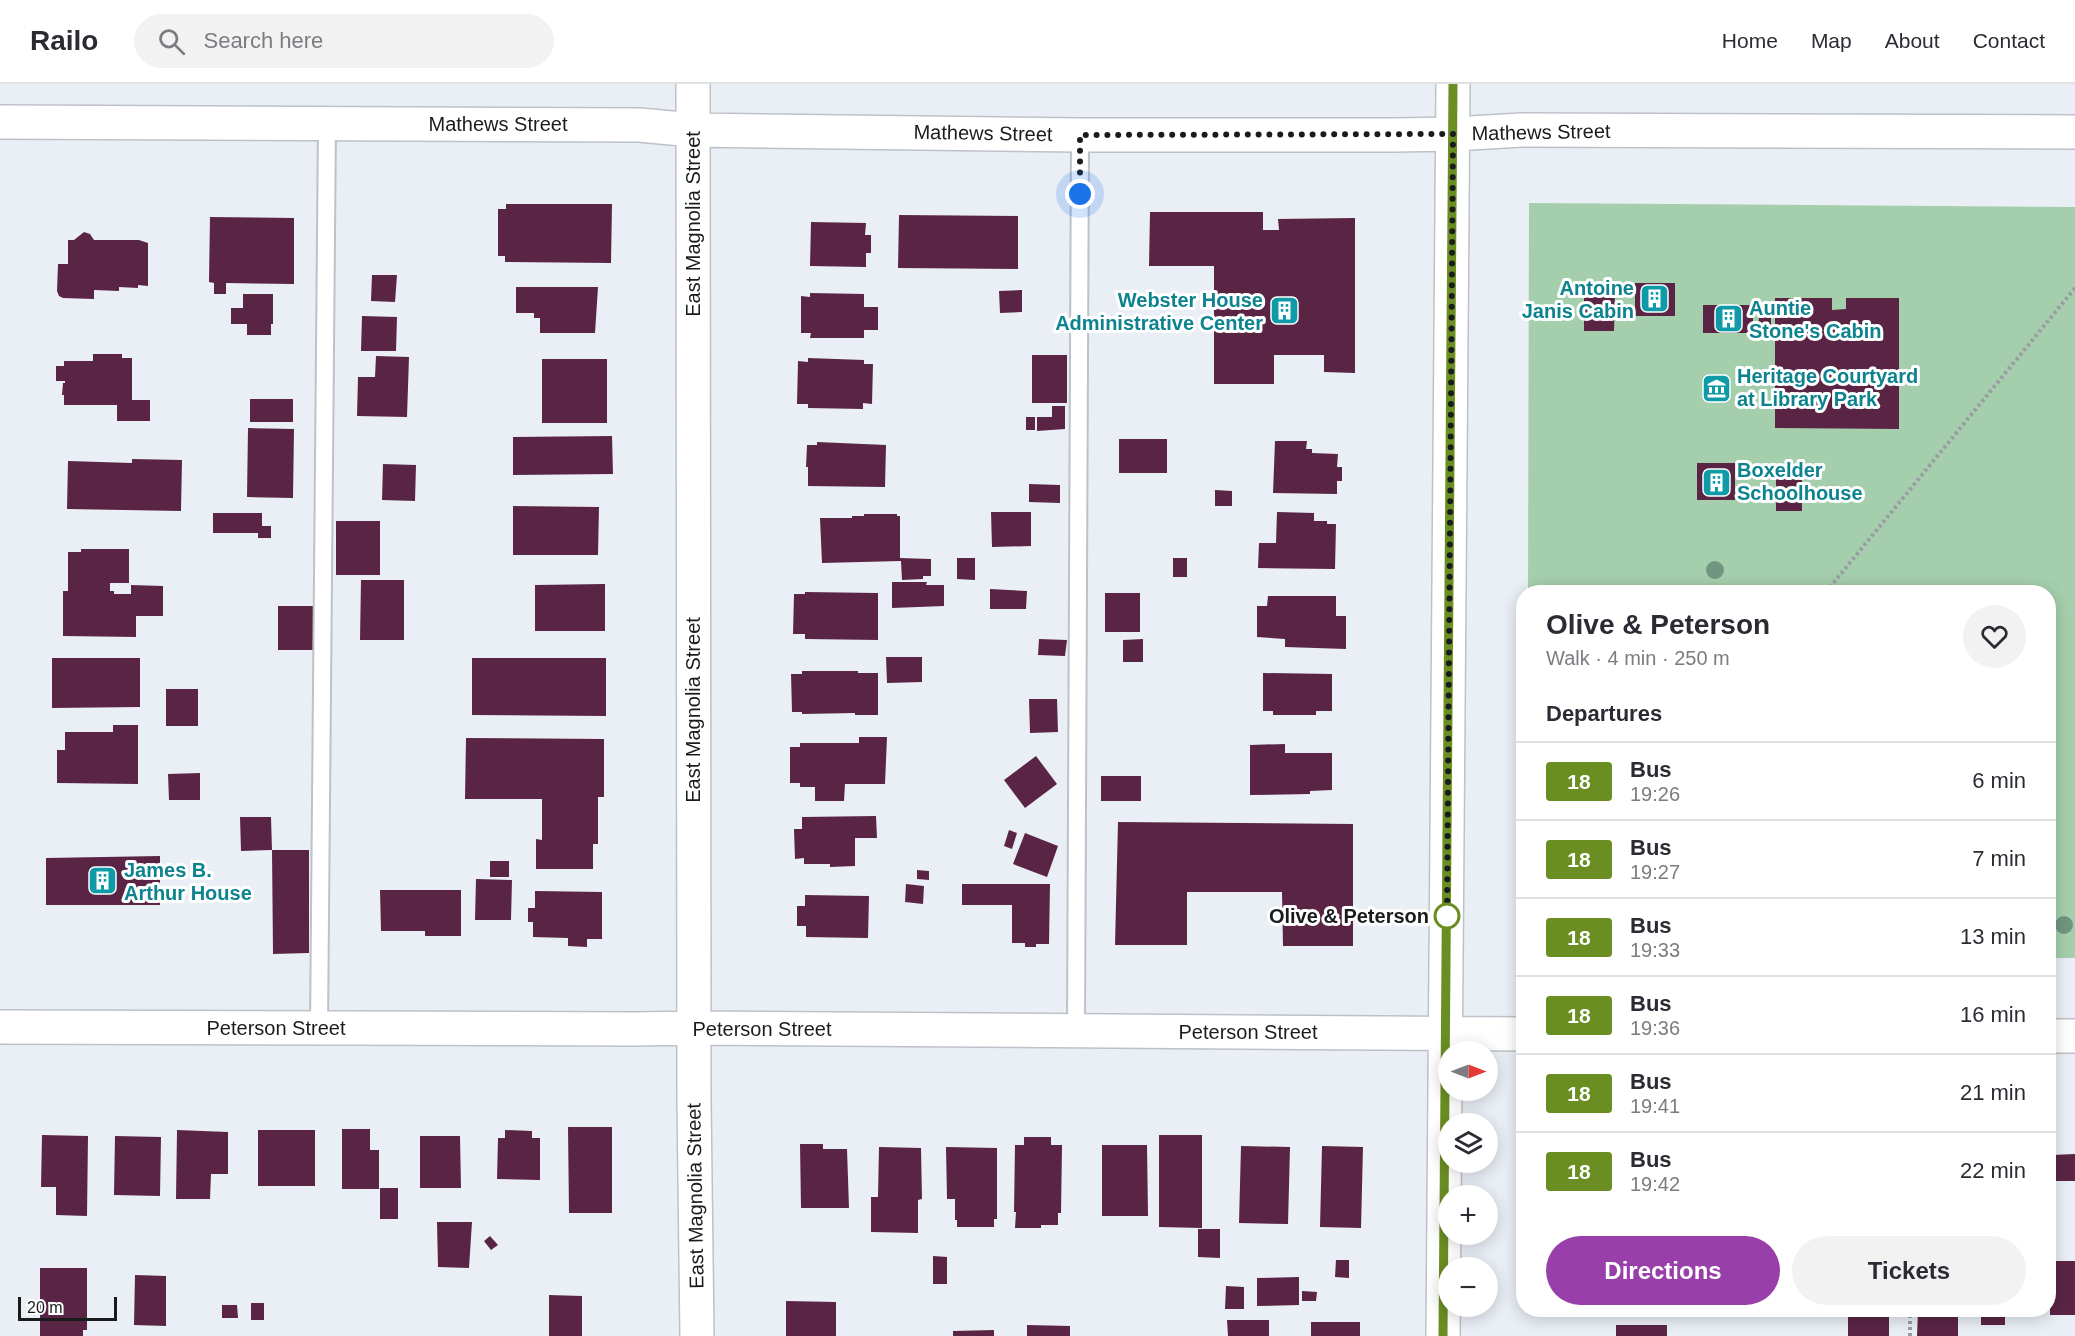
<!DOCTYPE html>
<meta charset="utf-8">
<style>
body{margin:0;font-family:Arial,sans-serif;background:#f2f2f3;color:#2b2b33;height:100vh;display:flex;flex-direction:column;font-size:22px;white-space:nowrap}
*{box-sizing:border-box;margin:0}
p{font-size:20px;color:#7c7c81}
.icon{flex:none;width:33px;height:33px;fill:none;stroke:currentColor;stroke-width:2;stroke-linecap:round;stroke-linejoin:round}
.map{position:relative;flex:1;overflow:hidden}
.sheet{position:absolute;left:1516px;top:501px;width:540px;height:732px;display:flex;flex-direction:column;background:#fff;border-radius:24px;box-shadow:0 3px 15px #0003}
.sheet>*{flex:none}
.badge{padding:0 12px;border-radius:4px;font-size:21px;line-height:39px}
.needle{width:39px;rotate:90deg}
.fabs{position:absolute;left:1438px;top:957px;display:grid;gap:12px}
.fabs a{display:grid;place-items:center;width:60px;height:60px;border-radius:50%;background:#fff;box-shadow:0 3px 15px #0003;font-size:30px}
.scale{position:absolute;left:18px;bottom:15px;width:99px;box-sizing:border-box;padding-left:6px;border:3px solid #191b1d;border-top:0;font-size:16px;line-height:21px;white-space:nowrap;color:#191b1d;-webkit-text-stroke:4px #fff;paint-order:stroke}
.you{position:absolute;width:30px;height:30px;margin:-15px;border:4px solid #fff;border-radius:50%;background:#1a73e8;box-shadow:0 0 0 9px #1a73e833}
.map>.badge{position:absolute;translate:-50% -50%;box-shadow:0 0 0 3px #fff}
h2{padding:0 30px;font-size:22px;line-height:54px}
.round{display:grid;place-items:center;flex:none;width:63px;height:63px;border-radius:32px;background:#f2f2f3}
.summary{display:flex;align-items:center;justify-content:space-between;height:102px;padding:0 30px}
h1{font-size:28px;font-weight:700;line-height:45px}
.action{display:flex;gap:12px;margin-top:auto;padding:12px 30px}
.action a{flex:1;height:69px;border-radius:36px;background:#993faa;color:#fff;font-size:24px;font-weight:700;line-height:69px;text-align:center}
.action a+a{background:#f2f2f3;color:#2b2b33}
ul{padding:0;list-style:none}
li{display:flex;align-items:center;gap:18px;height:78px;padding:0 30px;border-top:2px solid #e1e1e2}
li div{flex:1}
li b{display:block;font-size:22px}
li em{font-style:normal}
li .badge{min-width:66px;font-weight:700;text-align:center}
header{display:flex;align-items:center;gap:36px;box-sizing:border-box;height:84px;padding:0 30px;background:#fff;border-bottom:2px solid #e1e1e2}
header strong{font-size:28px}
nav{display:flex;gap:33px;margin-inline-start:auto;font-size:21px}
.search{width:420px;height:54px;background:#f2f2f3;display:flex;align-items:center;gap:15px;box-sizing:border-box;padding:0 21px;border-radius:33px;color:#7c7c81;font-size:22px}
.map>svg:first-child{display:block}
.green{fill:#a5cfac}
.building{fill:#5a2545}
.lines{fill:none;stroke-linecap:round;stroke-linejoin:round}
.service-casing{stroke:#bdc1c9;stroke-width:20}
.minor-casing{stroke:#bdc1c9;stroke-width:36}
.path{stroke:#999da2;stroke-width:4;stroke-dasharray:3 3;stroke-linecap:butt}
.service{stroke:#fff;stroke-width:16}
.minor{stroke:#fff;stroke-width:33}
.tree{fill:#709682}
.line-casing{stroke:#fff;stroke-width:14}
.line{stroke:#6b8e23;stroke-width:9}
.walk{stroke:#191b1d;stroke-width:6;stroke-dasharray:0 10.8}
.stop-dot{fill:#fff;stroke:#6b8e23;stroke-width:3}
.labels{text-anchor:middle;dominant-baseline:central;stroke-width:6;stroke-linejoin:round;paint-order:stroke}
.street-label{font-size:20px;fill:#191b1d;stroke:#fff}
.culture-label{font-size:20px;font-weight:bold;fill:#0d838f;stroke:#fff;text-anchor:start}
.stop-label{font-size:20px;font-weight:bold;fill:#191b1d;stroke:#fff;text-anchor:end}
</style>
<header>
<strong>Railo</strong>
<div class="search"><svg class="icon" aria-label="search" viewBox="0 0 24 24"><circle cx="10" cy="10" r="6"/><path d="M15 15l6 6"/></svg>Search here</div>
<nav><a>Home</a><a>Map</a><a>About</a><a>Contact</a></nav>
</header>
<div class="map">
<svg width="2075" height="1252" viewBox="0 0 2075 1252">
<rect width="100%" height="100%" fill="#eaeff6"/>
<path class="green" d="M1529,119L2075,123V874H2049V508H1528Z"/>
<path class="building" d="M506,120H612L611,179L505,178V172H498V125H506Z
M1150,128H1263V146H1279L1278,135L1355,134V289L1324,288V271H1274V300H1214V182H1149Z
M899,131L1018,132V185L898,184Z
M210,133L294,134V200L226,199V210H214V199L209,198Z
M811,138L866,139L865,151H871V169H866V183L810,182Z
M84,148L90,150L94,156H139L148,159V202L138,201V204L119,203V207L94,206V215L63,214L59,212L57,207L58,180H68V156H74Z
M372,191H397L395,218L371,217Z
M1635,199H1675V232H1635Z
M516,203H598L595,249H540V234H534V229H516Z
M1022,206V228L1000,229L999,207Z
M1584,206H1615L1614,247H1584Z
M810,209L864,210V223H878V246H864V254H810L811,249H801V212L810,213Z
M243,210H273V240H271V251H247V240H231V224H243Z
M1775,214H1832V226L1846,225V214H1899V345L1775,344Z
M1703,221H1753V249H1703Z
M362,232L397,233L396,267H361Z
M1759,233H1771V247H1758Z
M93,270H122V274H132V316H150V337H117V321H64V311H62L63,299H65V297H56V282H64V277H93Z
M1032,271H1067V319H1032Z
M376,272L409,273L407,333L357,332L358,293H375Z
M808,274L864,276V280H873L872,320L863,319V325L808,324V320H797L798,277L808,278Z
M542,275H607V339H542Z
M250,315H293V338H250Z
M1052,322H1065V345L1037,347V333H1052Z
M1026,333H1035V346H1026Z
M248,344L294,345L293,414L247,413Z
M612,352L613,390L513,391V353Z
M1119,355H1167V389H1119Z
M1275,357H1307L1306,365H1312V369L1338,370L1337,383H1342V397H1337V410L1273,409Z
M817,358L886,361L885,403L808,402V383H806L807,361H817Z
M132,375L182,376L181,427L67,425L68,377L132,379Z
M1697,379H1735V416H1697Z
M383,380L416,381L415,417L382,416Z
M1776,383H1802V427H1776Z
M1029,400L1060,401V419L1029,418Z
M1215,406L1232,407V422H1215Z
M513,422L599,423L598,471H513Z
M991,428H1031V462L992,463Z
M1277,428L1314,429V437H1327V440H1336L1335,485L1258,484L1259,459H1276Z
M213,429H262V442H271V454H258V449H213Z
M864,430H897V432H900V474L931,475V492H923V495L902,496L901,477L822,479L820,434H852V432H864Z
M336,437H380V491H336Z
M81,465H129V499H110V507H114V510H131V501L163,502V532H136V553L63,552V507H68V468H81Z
M957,474H975V496L957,495Z
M1173,474H1187V493H1173Z
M361,496H404V556H360Z
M892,498H927L926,501H944V522L892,524Z
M605,500V547H535V501Z
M990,505L1027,507L1026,525H990Z
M805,508L878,509V556L805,555V550H793L794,510H805Z
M1105,509H1140V548H1105Z
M1268,512H1336V532H1346V565L1285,563V555L1257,553V522H1267Z
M278,522H314L313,566H278Z
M1039,555L1067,556L1065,572L1038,571Z
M1143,555V578H1123V556Z
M886,573H922V598L887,599Z
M52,574H140V623L52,624Z
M472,574H606V632L472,631Z
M802,587H858V589H878V631H855V629L802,630V628H792L791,590H802Z
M1263,589L1332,590V627H1316V631H1273V627H1263Z
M166,605H198V642H166Z
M1029,615H1057L1058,648L1030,649Z
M113,641H138V700L57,699V666H65V648H113Z
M859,653H887L885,700H845L844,717H815V703H800V699H790V663H800V659H859Z
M466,654L604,655V713H598V760H593V785H536V755L542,756V715H465Z
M1285,660V669H1332V706L1310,707V710L1250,711V661Z
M1036,672L1057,700L1025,724L1004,696Z
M200,689V716H169L168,690Z
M1101,692H1141V717H1101Z
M876,732L877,754H855V782L830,783V780H804V774L795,775L794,745H802V733Z
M240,733H271L272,766L241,767Z
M1118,738L1353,740V862H1283L1282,808H1187V861H1115Z
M1009,746L1017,749L1012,765L1004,762Z
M1025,749L1058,762L1047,793L1013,780Z
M272,766H309V869L273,870Z
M160,772V821H46V774Z
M490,777H509V793H490Z
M917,786L929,787V796L917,795Z
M476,795L512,796L511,836H475Z
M906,800L924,802L923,820L905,818Z
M962,800H1050L1049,860H1036V863H1025V859H1012V821H962Z
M380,806H461V852H425V847H381Z
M535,807L602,808V855H587V863L568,862V854L533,853V838H528V824H535Z
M805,811L869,812L868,854L806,853V842H797V822H805Z
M568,1043H612V1129H569Z
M342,1045H370V1066H379V1105H342Z
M177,1046L228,1048V1090H211L210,1115H176Z
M258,1046H315V1102H258Z
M505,1046L532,1047V1054H540V1096L497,1095L498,1054H505Z
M42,1051L88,1052L87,1132L56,1131V1103H41Z
M1159,1051H1202V1144L1159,1143Z
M115,1052L161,1053L160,1112L114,1111Z
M420,1052H460L461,1104H420Z
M1024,1053H1051V1061H1062L1061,1129H1058V1141H1041V1144H1015L1016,1128H1014L1015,1061H1024Z
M800,1060H823V1065H847L849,1124H801Z
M1102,1061H1147L1148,1132H1102Z
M1241,1062L1290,1063L1288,1140L1239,1139Z
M1322,1062L1363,1063L1361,1144L1320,1143Z
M879,1063L921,1064L922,1115L918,1116V1149L871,1148V1113H878Z
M946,1063L997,1064V1135H994V1143H957V1136H955V1115H947Z
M2075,1070V1097H2052V1071Z
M380,1104H398V1135H380Z
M437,1138H472L469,1184L438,1183Z
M1198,1145H1220V1174L1198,1173Z
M490,1152L498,1161L491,1166L484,1157Z
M933,1172L947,1173V1200H933Z
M1336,1176H1349V1194L1335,1193Z
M2050,1177H2075V1231H2050Z
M40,1184H87V1246H83V1252H40Z
M135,1191L166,1192V1242L134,1241Z
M1299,1193V1221L1257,1222V1194Z
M1226,1202L1244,1203V1225H1225Z
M1302,1207L1317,1208L1316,1217H1302Z
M549,1211L582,1212V1252H549Z
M786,1217L836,1218V1252H786Z
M251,1219H264V1236H251Z
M222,1221H237L238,1234H222Z
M1686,1226H1743V1228H1686Z
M1848,1226H1889V1252H1848Z
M1918,1226H1958V1252H1917Z
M1981,1226H2005V1241H1981Z
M1227,1236H1269V1252H1228Z
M1311,1238H1360V1252H1311Z
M1027,1241L1070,1242V1252H1027Z
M1616,1241H1667V1252H1616Z
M994,1246V1252H953V1247Z"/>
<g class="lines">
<defs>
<path id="service" d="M319,944L327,39
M1076,947L1080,51"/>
<path id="minor" d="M693,0L694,1017L697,1252
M0,38L639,41L693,46L1080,51H1394L1453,50L1522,46L2075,48
M0,943L635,945L694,944L1524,950
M2049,952H2075
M1443,1252L1453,0"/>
</defs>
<use href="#service" class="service-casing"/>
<use href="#minor" class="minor-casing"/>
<path class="path" d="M1826,508L2075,204
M1518,889L1524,881
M1910,1252V1226"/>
<use href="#service" class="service"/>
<use href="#minor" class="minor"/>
</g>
<g class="tree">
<circle cx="1715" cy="486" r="9"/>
<circle cx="2064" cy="841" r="9"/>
</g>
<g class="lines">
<defs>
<path id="line" d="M1443,1252L1453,0"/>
</defs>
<use href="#line" class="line-casing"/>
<use href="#line" class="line"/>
<path class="walk" d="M1080,110V51L1453,50L1447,832"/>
</g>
<defs>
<symbol id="building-square" viewBox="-11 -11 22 22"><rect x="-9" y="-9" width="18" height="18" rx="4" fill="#0f9aa8" stroke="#fff"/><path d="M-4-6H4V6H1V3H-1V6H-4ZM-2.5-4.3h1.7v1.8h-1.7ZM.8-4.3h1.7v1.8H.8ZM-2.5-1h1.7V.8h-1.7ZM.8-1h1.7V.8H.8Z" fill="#fff"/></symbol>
<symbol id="museum-square" viewBox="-11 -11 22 22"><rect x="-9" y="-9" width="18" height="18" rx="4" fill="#0f9aa8" stroke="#fff"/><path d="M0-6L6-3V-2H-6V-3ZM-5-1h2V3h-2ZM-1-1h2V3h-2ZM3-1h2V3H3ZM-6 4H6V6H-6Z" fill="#fff"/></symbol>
</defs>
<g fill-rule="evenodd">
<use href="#building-square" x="1638" y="198" width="33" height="33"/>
<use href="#building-square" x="1268" y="210" width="33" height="33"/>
<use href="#building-square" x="1712" y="218" width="33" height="33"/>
<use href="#museum-square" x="1700" y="288" width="33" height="33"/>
<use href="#building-square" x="1700" y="382" width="33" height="33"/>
<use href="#building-square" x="86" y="780" width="33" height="33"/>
</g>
<circle class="stop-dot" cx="1447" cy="832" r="12"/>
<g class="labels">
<g class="street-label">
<text x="498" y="40">Mathews Street</text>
<text transform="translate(1541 48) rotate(-1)">Mathews Street</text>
<text transform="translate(983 49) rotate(1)">Mathews Street</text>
<text transform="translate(693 140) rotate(-90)">East Magnolia Street</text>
<text transform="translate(693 626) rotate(-90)">East Magnolia Street</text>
<text x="276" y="944">Peterson Street</text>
<text x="762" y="945">Peterson Street</text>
<text x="1248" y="948">Peterson Street</text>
<text transform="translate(695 1112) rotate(-91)">East Magnolia Street</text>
</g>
<g class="culture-label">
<text x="1634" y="204" text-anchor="end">Antoine<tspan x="1634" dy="23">Janis Cabin</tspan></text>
<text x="1263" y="216" text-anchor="end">Webster House<tspan x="1263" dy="23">Administrative Center</tspan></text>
<text x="1749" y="224">Auntie<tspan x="1749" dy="23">Stone's Cabin</tspan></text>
<text x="1737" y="292">Heritage Courtyard<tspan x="1737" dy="23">at Library Park</tspan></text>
<text x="1737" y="386">Boxelder<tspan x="1737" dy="23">Schoolhouse</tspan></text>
<text x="124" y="786">James B.<tspan x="124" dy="23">Arthur House</tspan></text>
</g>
<g class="stop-label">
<text x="1429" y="832">Olive &amp; Peterson</text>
</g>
</g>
</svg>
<div class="fabs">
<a><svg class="needle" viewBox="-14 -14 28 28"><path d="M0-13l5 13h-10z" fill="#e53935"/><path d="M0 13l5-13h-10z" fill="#7c7c81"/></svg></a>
<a><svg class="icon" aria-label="layers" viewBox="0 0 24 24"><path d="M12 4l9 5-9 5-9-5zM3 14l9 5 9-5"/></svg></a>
<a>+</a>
<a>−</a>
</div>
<div class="scale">20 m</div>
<div class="you" style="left:1080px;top:110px"></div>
<section class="sheet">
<div class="summary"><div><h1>Olive &amp; Peterson</h1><p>Walk · 4 min · 250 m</p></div><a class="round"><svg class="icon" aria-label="heart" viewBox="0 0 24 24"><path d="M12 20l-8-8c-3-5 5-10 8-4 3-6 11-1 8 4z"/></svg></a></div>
<h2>Departures</h2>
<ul>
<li><span class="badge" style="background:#6b8e23;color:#fff">18</span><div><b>Bus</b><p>19:26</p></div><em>6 min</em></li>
<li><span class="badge" style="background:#6b8e23;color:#fff">18</span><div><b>Bus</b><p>19:27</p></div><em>7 min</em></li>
<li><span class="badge" style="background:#6b8e23;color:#fff">18</span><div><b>Bus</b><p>19:33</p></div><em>13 min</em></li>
<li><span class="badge" style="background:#6b8e23;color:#fff">18</span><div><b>Bus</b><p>19:36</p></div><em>16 min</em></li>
<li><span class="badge" style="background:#6b8e23;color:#fff">18</span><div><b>Bus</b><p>19:41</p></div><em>21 min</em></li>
<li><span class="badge" style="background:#6b8e23;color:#fff">18</span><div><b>Bus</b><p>19:42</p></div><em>22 min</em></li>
</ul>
<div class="action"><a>Directions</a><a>Tickets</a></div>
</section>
</div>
